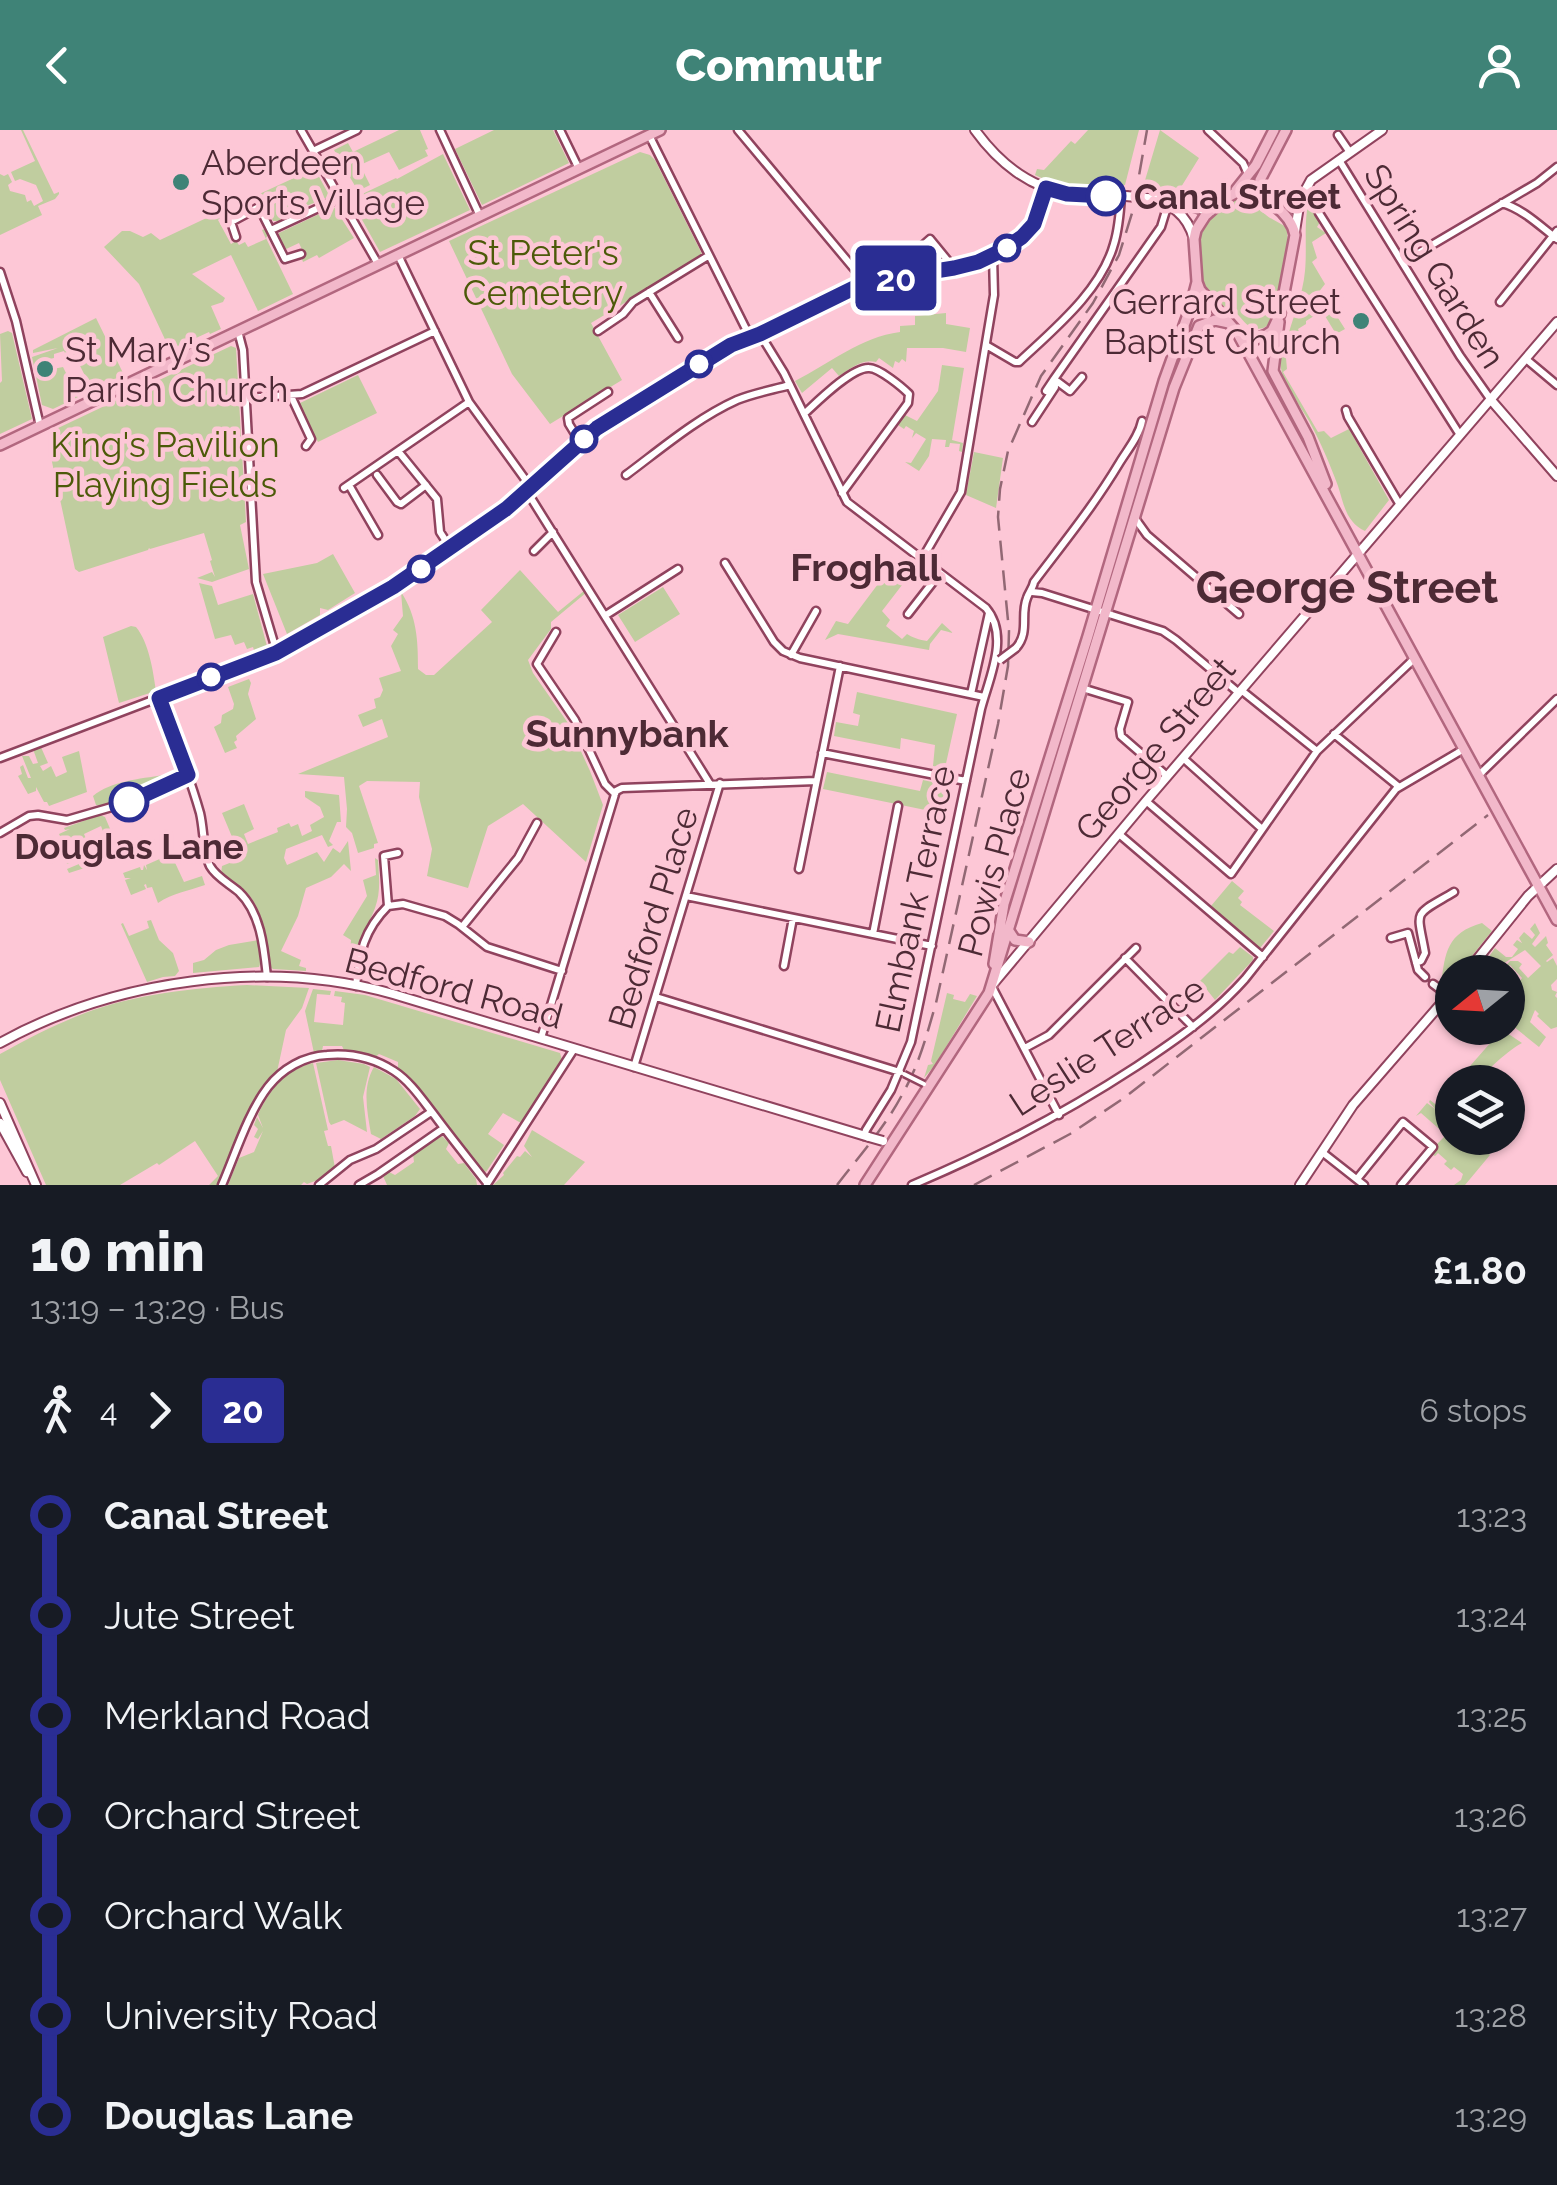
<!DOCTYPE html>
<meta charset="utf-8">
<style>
body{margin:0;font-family:Raleway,sans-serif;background:#242831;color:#f1f3f6;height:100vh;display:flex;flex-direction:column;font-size:38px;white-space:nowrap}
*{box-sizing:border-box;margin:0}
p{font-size:32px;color:#9ea1a6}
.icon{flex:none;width:55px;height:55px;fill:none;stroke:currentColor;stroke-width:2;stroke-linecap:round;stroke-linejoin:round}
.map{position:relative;height:1055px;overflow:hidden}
.panel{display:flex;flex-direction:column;background:#171b24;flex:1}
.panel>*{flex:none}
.badge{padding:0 20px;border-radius:8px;font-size:35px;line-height:65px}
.needle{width:65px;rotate:252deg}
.tools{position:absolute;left:1435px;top:825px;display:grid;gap:20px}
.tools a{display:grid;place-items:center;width:90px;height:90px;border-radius:50%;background:#171b24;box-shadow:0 2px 8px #0004;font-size:50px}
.map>.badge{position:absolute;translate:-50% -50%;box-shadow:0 0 0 5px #fff}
.legs{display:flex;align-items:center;gap:15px;height:110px;padding:0 30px;font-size:32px}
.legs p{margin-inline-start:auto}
.headline{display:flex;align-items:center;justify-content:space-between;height:170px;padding:0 30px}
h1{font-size:55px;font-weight:800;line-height:75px}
ul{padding:0 30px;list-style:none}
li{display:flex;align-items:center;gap:35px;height:100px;font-size:38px}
li i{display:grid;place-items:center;width:15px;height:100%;margin:0 12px;background:currentColor}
li i::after{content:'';width:25px;height:25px;margin:-12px;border:8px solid;border-radius:50%;background:#171b24}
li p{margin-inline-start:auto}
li:first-child i{background:linear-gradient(#0000 50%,currentColor 0)}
li:last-child i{background:linear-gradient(currentColor 50%,#0000 0)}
header{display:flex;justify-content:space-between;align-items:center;height:130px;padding:0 30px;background:#3f8377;color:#fff;font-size:45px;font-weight:800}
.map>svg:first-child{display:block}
.green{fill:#c0cd9f}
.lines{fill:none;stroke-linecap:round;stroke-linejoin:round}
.minor-casing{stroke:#90435e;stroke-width:11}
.tertiary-casing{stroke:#90435e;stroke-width:12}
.secondary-casing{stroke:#90435e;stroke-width:12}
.primary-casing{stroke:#b2677f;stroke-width:14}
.minor{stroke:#fff;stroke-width:6}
.tertiary{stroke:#fff;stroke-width:8}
.secondary{stroke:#fff;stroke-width:8}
.primary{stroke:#f2b8ca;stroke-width:9}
.rail{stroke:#926874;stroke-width:2.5;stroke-dasharray:20 10;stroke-linecap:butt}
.pedestrian-bridge-casing{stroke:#90435e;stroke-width:9;stroke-linecap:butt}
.minor-bridge-casing{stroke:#90435e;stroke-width:11;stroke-linecap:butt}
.tertiary-bridge-casing{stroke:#90435e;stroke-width:12;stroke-linecap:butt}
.secondary-bridge-casing{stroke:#90435e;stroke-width:12;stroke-linecap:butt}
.pedestrian-bridge{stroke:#fff;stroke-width:4}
.minor-bridge{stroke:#fff;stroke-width:6}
.tertiary-bridge{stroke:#fff;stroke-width:8}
.secondary-bridge{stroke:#fff;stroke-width:8}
.line-1-casing{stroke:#fff;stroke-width:22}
.line-1{stroke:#2a2d93;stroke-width:15}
.poi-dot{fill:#3f8377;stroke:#fdc7d6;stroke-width:4}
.stop-1-dot{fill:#fff;stroke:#2a2d93;stroke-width:5}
.labels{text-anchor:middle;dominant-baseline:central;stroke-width:9;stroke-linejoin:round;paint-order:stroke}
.poi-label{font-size:35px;fill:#4d2a35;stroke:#fdc7d6;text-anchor:start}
.stop-label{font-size:35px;font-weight:bold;fill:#4d2a35;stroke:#fdc7d6;text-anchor:start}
.park-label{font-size:35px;fill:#4c5a09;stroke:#fdc7d6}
.street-label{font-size:35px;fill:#4d2a35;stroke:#fdc7d6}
.neighbourhood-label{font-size:38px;font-weight:bold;fill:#4d2a35;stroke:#fdc7d6}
.district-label{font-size:45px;font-weight:bold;fill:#4d2a35;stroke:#fdc7d6}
</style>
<header><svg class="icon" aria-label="back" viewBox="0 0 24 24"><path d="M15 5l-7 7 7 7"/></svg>Commutr<svg class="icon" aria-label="person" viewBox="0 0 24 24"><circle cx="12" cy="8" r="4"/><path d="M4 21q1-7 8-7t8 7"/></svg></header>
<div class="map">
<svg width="1557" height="1055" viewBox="0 0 1557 1055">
<rect width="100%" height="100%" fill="#fdc7d6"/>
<path class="green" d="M21,0H23L54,64L59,62V64L55,69L38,76L42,85L0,105V44L4,46L8,44L12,52L8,55L10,61L25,65L27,72L31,70L34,76L43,71L36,55L20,49L15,51L11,42L35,31Z
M399,0H420L428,19L425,20L428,26L399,40L389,22L360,35L370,55L358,61L334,20L348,13L353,22Z
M494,0H553L569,33L482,75L455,19Z
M1088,0H1139L1125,55C1094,59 1064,59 1035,45L1037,39L1044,40L1071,11L1075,14Z
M1160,0L1199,28L1178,62L1143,57Z
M640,22L650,25L655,30L703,126L591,193L622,250L550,294L512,244L449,111Z
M443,24L470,80L380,122L351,70H355L356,67L396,48L397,49Z
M307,42L310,46L317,43L329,65L328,67L285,85L279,91H273L263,68L257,71L255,66Z
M1240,65L1257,69C1259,86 1274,89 1286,97C1291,117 1284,139 1280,159C1278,173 1275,204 1253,198C1246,196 1242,188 1236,183C1225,174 1214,176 1205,161C1202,155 1202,146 1201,139C1199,109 1196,97 1221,77C1228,72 1232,67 1240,65Z
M1308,75L1320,92L1317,97L1326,103L1312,112L1317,128L1312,132L1325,154L1318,163L1327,177L1334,173L1336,177L1333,180L1345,199L1336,204L1322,181L1306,191V194L1298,199L1300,204L1289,211L1292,221L1288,217L1291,223L1286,228L1287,239L1283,242L1318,302L1324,301L1331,308L1349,299L1389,370L1365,401C1346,392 1344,375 1338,356C1330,334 1320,311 1309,291C1300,276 1288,259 1282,243C1279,232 1281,221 1286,213C1292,189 1303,165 1305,141C1307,121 1304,92 1308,75Z
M334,77L354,108L319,128L317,125L303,132L301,126L304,124L299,113L284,120L278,108L279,103Z
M217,83L220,88L218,90L231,114L236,111L239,115L245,112L248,117L266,109L262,100L267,98L269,103L266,108L293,164L258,181L231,125L192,144L225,168L223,172L211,176L221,199L210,204L209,202L170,220L139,154L104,117L122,101H130L143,107L151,103L160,110Z
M946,183V194L970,198L966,222L943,218H907L906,232L902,229L899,233L895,231L893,238L879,228L876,232C862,228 850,239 839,246L832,238L802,263L795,251C830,233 861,207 900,202V196L915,195V186Z
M96,188L124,245L81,266L83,258L89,255C84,243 79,233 72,222L66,225L64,221L54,224V228L36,232L39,249L45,248L43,241L63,237L78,267L53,279L42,275L32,227L58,218L33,223V220Z
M8,201L12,203L32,289L0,304V253L2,251L0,204Z
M231,216L236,218L246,392L240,395L249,439L212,452L197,448L212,442L215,447L210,431L212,430L204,403L150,419L149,418L148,420L79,442L75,439L52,332L51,315L58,304L56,299Z
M942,235L964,238L952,310L963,313L962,322L959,321L960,314L950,313L949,317H945L946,310L932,309L929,326L919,341L905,332L911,333L926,309L916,303L912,308L914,301L906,296L904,299L898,295L905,285L917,291L938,261Z
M358,245L377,283L318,312L298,274Z
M974,322L1003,328L996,378L966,365Z
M333,424L355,463L328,480L320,478V485L287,504L263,444L317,433Z
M893,434L909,446L882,481L890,490L886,496L902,509L907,504C911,507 920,510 927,511L942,493L953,503L941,500L930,514L929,520L838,504L825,510L836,491L848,494Z
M520,440L558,482L585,460L587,462L551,492V499L528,530L533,543L568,593L590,641L603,675L586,732L523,674L488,696L468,758L427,746L432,719L419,667L420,652L367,651L359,656L378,713L374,714V718L358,723L352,703L346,697L347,679L344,647L298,644L388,607L382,589L363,597L358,585L376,578L374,569L380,567L383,560L379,548L401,541L391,516L398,504L393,500L403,486L401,462C417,486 418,510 418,539L426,545H434L492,492L481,480Z
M199,453L212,456L218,475L253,464L268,520L256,527L253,517L247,519L244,512L235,515L231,505L215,509Z
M663,457L680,484L635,512L618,485Z
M131,496L136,497C149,513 153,540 156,561L119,573L103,507Z
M249,549L251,553L248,564L256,589L236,606L237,610L234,612L237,618L225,623L214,597L221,593L222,585L233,579L234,574L228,557Z
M857,562L957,584L945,638L933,636L935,615L901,608L900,619L834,606L836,592L858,596L860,585L853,583Z
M40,615L48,633L40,636L43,641L51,636L56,647L67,642L62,627L79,621L87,662L49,676L47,672H44L36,657V661L28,664L18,646L22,644L20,637L23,635L28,648H31L22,626H29L33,634L38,633L33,619Z
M827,642L920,661L923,650L946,655L940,683L823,659Z
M163,645H167V649C149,665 123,669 101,676L96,675L93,666C111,651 140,649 163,645Z
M305,661L339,665L341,692H337L329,711L333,715L328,717L322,705L286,719L284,728L287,735L317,722L324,732L333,718L340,723L348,711L351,741L344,734L331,747L306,758L298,786L281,821L301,830L299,836L306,838V841L273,839L269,836C265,811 265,783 248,764C240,756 229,750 221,744L222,736L237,730L235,714L222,683L244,674L254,699L244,704L248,714L278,702L277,698L289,693L291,697L298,694L302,706L312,701L310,695L324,687L320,677L305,667Z
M100,685L105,687L111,701L104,704L101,696L84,704L97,734L69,743L67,739L91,729L89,725L67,734L66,730L82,723V721L75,723L73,720L61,725L59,721L83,710L81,707L58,716L57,713L68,708L67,706L61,708L59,704L70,699L65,700L64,698Z
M171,724L184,752L202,746L205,755C188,761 173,763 158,773L152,757L147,758L146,754L144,755L146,759L131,765L125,750L131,748H125L123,743L140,737L141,740H143L144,735L147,740L146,735Z
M375,728L378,730C379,747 381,762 375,778C367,799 354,815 352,838L349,840L351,810L343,805L367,766L363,750L376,745Z
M1232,751L1244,761L1238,768L1242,772L1240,775L1274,801L1260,818L1211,776Z
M151,790L159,810L173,823L179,841L175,846L163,847L147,852L121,794L123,793L129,806L149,798L147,791Z
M1482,793L1492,801L1459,842H1452C1452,850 1452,856 1443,857L1441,855C1445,822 1447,803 1482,793Z
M1535,793L1540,803L1532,814L1535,817L1546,806L1548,813L1546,815L1553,825L1546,831L1547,832L1553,828L1557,836V849L1551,855L1552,860L1557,862L1555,866L1557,868V897L1551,899L1537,886L1539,884L1535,880L1530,892L1546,907L1539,917L1513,896L1508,894V853L1510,850L1517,855L1522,848L1510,835L1506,840L1503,839L1510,831H1518L1522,834L1519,838L1528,848L1541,836L1525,820L1498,837L1501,832L1496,828L1493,832L1488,828L1495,818L1506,827H1512L1518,819L1513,815L1517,810L1522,813L1519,808L1524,802L1532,809L1535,805L1530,799Z
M259,810L261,831L259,837L193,843V833L204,830L216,820L229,815Z
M1240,817L1253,827V830L1215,870L1200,851L1229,822L1233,824Z
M247,855L309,858L302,878L286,900L277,942L258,964L218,1055H209L218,1046L195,1011L159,1035L157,1033L120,1055H46L0,950V924C27,909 56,894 85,883C136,864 193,858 247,855Z
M313,859L331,861L330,865L317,864L314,892L343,895L345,873L341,872L342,867L334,866L335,861L365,865L560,923L562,930L521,993L503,983L488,1004L504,1015L486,1042L479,1037L414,955L398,939V932L379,924L374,928L345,922L342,916H323L322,921L314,923L305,881Z
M947,863L954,865L953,869L965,872L970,864L977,866L935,935L924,948L928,935L933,934L931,931Z
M1504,901L1522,913C1511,918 1483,943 1478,952H1456L1499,903Z
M338,930L364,934L370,937L363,967L367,1002L344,990L331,995L329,992L316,933Z
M313,933L328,1000L324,1001L328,1016H331L335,1038L323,1048L307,1054L304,1052L301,1055H228L239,1028L254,1022L263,1001L258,1009L254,1007L258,999L254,995L257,987L263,998L258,985C269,960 286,939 313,933Z
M374,937L396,949L420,979L415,986L381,1009L371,1004C367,981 362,957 374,937Z
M1430,970L1452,987V992L1443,986L1452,995V1008H1467L1490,1025L1465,1055H1454L1461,1050L1463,1044L1454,1037L1451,1040L1444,1034L1447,1031L1438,1023L1435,1026L1431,1024L1437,1018L1435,1016L1446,1005L1421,983L1416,986L1427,973L1435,979L1429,972Z
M532,1000L585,1032L564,1055H493L504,1045L503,1043L517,1026L520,1027L525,1021L532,1027L524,1016Z
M442,1006L449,1013L446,1019L458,1034L464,1033L476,1049L477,1055H387L383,1046L389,1042L395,1045L414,1032L413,1024Z"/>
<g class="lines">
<defs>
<path id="minor" d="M301,0L378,134
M440,0L480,86
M560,0L579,39
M738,0L866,153
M1208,0L1243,33L1248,44
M649,5L750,207
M1338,5L1349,21
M313,21L357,0
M1339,30L1460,226L1491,270
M1502,73C1523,79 1540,96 1557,109
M1319,83L1460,305
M271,100L340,68
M236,107L231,92L257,78L261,81L285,129L301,124
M921,117L930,109L953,137
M398,125L469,272L530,356
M1403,132L1537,53L1557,37
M0,142L16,191L40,296
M649,162L678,208
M1500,172L1557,101
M238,201L243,220L256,452L277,523
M598,201L623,184L633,172L708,126
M760,204L784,243L847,372L986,478C1010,506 989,548 981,579L911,912L891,960L866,1000L864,1006
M986,215L1015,232H1019C1054,199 1101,161 1114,114C1119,98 1120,82 1121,66
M1526,229L1557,255
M1046,261L1054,249L1070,261L1082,247
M291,266L311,309L306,316
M246,268L302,264L435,201
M1346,280L1348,287L1400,375
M804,284C817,272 852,237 869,238C879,238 902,257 909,264L908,273L842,363
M1032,292L1055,257L1054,249L1161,97L1168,74
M580,312L569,294L568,288L608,262
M398,321L437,369L440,402L451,419
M377,345L397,372L401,374L426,355
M626,345C661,319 697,288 737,270C754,263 772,260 790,255
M349,355L378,405
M344,358L469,272
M526,360L710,654
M1134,387L1147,405L1239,484
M534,421L553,402
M922,429L961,362L994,165L993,126
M725,433L774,512L783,521L800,528L984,567
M1032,462L1042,463L1163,501L1176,510L1239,563
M908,484L940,443
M606,485L678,439
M556,502L537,534L575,590L605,654L615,664
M1016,518C1030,502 1020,485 1027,468C1029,462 1033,458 1034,452C1065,411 1093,377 1120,332C1128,319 1139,306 1142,291
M791,525L816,481
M1082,558L1128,572L1120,599L1121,606L1167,646
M1241,560L1317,621
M971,564L989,483
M159,568C174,606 189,644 200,683C204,700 203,722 210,736C216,747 230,754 239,762C261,783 264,818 267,847
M1334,604L1398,656
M822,623L966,651
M0,628L261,529L301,510L420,440L506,379L559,330L600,297L718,222L744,209L760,204L866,153L954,137L993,126L1016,112L1028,101L1037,86L1046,58
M1183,628L1262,699
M1479,645L1557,569
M1146,671L1231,744L1317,621L1415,528
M0,703L29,686L38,685L67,690L129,672L188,645
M1119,704L1263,827
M799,739L840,536
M686,766L932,816
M388,776L403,774L445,786L458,794L487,817L562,841
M462,797L518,728L537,693
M873,804L898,676
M1391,808L1408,803L1418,840L1425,847
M1125,828L1193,897
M1416,833L1421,831L1425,823C1417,778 1412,787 1454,762
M784,836L793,788
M1433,854L1449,866
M991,855L1059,985
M356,856C359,823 364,800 388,776L384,726L398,723
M656,867L900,942
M541,908L616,661L622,658L816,651
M1025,918L1049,905L1136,818
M634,937L720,653
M1322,1022L1364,1055
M1357,1049L1403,992L1433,1017L1401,1055
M487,1054L574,919
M222,1055C235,1025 248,983 268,957C282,939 304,926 327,925C350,923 374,928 394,941C411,952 423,971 435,986C452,1009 470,1031 487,1053
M319,1055L350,1030L376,1019L431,982
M359,1055L378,1044L444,998
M912,1055C991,1022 1065,983 1137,936C1176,910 1214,884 1245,849L1396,659L1464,619"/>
<path id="tertiary" d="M1295,101L1300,70L1311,50L1382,0
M1491,270L1557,346
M993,854L1146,671L1557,192
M0,913C114,850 266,828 393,864L869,1007"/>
<path id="secondary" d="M975,0C998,32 1030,58 1070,64C1089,66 1107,65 1126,66
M1147,68C1171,73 1187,84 1194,109
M1158,68C1178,68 1192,80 1211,81
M1467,842L1528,766L1557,739
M0,973L36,1055
M0,993L27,1042
M1300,1055L1353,975L1452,861"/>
<path id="primary" d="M1236,60L1256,35L1274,0
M1239,61C1261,61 1291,83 1295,105L1280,184L1272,201L1266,205L1256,209L1245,207L1237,202L1200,160L1197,152L1194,109L1196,100L1205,86L1224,69Z
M1259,65L1260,50L1286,0
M1279,192L1273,241L1308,307L1326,354
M1237,202L1557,790
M0,315L660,0
M1009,801L1015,810L1029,812
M994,834L1004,774L1088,506L1164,251L1190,179L1197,152
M865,1055L989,863L1174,258L1199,196L1215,190L1229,193"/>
</defs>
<use href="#minor" class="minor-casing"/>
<use href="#tertiary" class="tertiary-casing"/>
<use href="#secondary" class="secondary-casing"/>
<use href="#primary" class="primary-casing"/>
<use href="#minor" class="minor"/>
<use href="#tertiary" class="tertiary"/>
<use href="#secondary" class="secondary"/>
<use href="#primary" class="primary"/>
<path class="rail" d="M837,1055C860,1025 886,996 903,963C919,935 927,904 936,873L998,594L1008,536L1009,501L998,387L1000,359L1008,321L1041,246L1093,173L1119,125L1133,80L1147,0
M974,1055L1070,1004L1124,968L1488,685"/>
<defs>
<path id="pedestrian-bridge" d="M904,944L924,954"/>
<path id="minor-bridge" d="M1000,530L1016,518"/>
<path id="tertiary-bridge" d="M869,1007L883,1011"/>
<path id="secondary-bridge" d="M1126,66L1147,68"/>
</defs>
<use href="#pedestrian-bridge" class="pedestrian-bridge-casing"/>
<use href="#minor-bridge" class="minor-bridge-casing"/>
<use href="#tertiary-bridge" class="tertiary-bridge-casing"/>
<use href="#secondary-bridge" class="secondary-bridge-casing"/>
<use href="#pedestrian-bridge" class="pedestrian-bridge"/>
<use href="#minor-bridge" class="minor-bridge"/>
<use href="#tertiary-bridge" class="tertiary-bridge"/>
<use href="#secondary-bridge" class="secondary-bridge"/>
</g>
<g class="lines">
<defs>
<path id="line-1" d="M129,672L188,645L159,568L276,523L393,457L506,379L597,298L731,215L760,204L866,152L954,138L978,132L1003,120L1022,107L1034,94L1046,58L1067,64L1106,66"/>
</defs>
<use href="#line-1" class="line-1-casing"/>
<use href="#line-1" class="line-1"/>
</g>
<g class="poi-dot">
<circle cx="181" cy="52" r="10"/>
<circle cx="1361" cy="191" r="10"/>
<circle cx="45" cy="239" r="10"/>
</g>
<g class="stop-1-dot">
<circle cx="1106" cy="66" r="18"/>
<circle cx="1007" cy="118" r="12"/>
<circle cx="699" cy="234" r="12"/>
<circle cx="584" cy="309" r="12"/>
<circle cx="421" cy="439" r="12"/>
<circle cx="211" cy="547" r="12"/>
<circle cx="129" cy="672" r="18"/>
</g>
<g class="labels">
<g class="poi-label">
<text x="201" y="32">Aberdeen<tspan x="201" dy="40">Sports Village</tspan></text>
<text x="1341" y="171" text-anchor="end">Gerrard Street<tspan x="1341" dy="40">Baptist Church</tspan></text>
<text x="65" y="219">St Mary's<tspan x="65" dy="40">Parish Church</tspan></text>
</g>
<g class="stop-label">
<text x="1134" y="66">Canal Street</text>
<text x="129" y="716" text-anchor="middle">Douglas Lane</text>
</g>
<g class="park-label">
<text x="543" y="122">St Peter's<tspan x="543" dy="40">Cemetery</tspan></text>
<text x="165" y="314">King's Pavilion<tspan x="165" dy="40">Playing Fields</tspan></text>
</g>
<g class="street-label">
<text transform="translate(1435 136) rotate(58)">Spring Garden</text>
<text transform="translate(1155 619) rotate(-50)">George Street</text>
<text transform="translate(994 732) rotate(-75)">Powis Place</text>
<text transform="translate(915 769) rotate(-78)">Elmbank Terrace</text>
<text transform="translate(653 788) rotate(-73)">Bedford Place</text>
<text transform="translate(454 858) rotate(15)">Bedford Road</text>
<text transform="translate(1107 916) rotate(-33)">Leslie Terrace</text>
</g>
<g class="neighbourhood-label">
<text x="866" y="437">Froghall</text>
<text x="627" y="603">Sunnybank</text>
</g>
<g class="district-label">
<text x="1347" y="457">George Street</text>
</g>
</g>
</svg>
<div class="tools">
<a><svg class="needle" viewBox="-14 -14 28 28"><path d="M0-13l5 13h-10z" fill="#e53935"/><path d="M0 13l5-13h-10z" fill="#9ea1a6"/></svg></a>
<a><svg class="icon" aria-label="layers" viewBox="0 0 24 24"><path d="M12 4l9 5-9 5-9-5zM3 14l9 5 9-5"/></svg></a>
</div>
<b class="badge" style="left:896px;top:148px;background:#2a2d93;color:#fff">20</b>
</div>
<section class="panel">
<div class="headline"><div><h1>10 min</h1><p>13:19 – 13:29 · Bus</p></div><b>£1.80</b></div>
<div class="legs"><svg class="icon" aria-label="walk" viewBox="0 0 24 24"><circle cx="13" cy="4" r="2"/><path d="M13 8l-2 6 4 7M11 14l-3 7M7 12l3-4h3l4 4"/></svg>4<svg class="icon" aria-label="forward" viewBox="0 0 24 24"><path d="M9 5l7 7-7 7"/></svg><b class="badge" style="background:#2a2d93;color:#fff">20</b><p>6 stops</p></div>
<ul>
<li><i style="color:#2a2d93"></i><b>Canal Street</b><p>13:23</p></li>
<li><i style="color:#2a2d93"></i><span>Jute Street</span><p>13:24</p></li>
<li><i style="color:#2a2d93"></i><span>Merkland Road</span><p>13:25</p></li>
<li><i style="color:#2a2d93"></i><span>Orchard Street</span><p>13:26</p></li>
<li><i style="color:#2a2d93"></i><span>Orchard Walk</span><p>13:27</p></li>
<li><i style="color:#2a2d93"></i><span>University Road</span><p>13:28</p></li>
<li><i style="color:#2a2d93"></i><b>Douglas Lane</b><p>13:29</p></li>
</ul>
</section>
